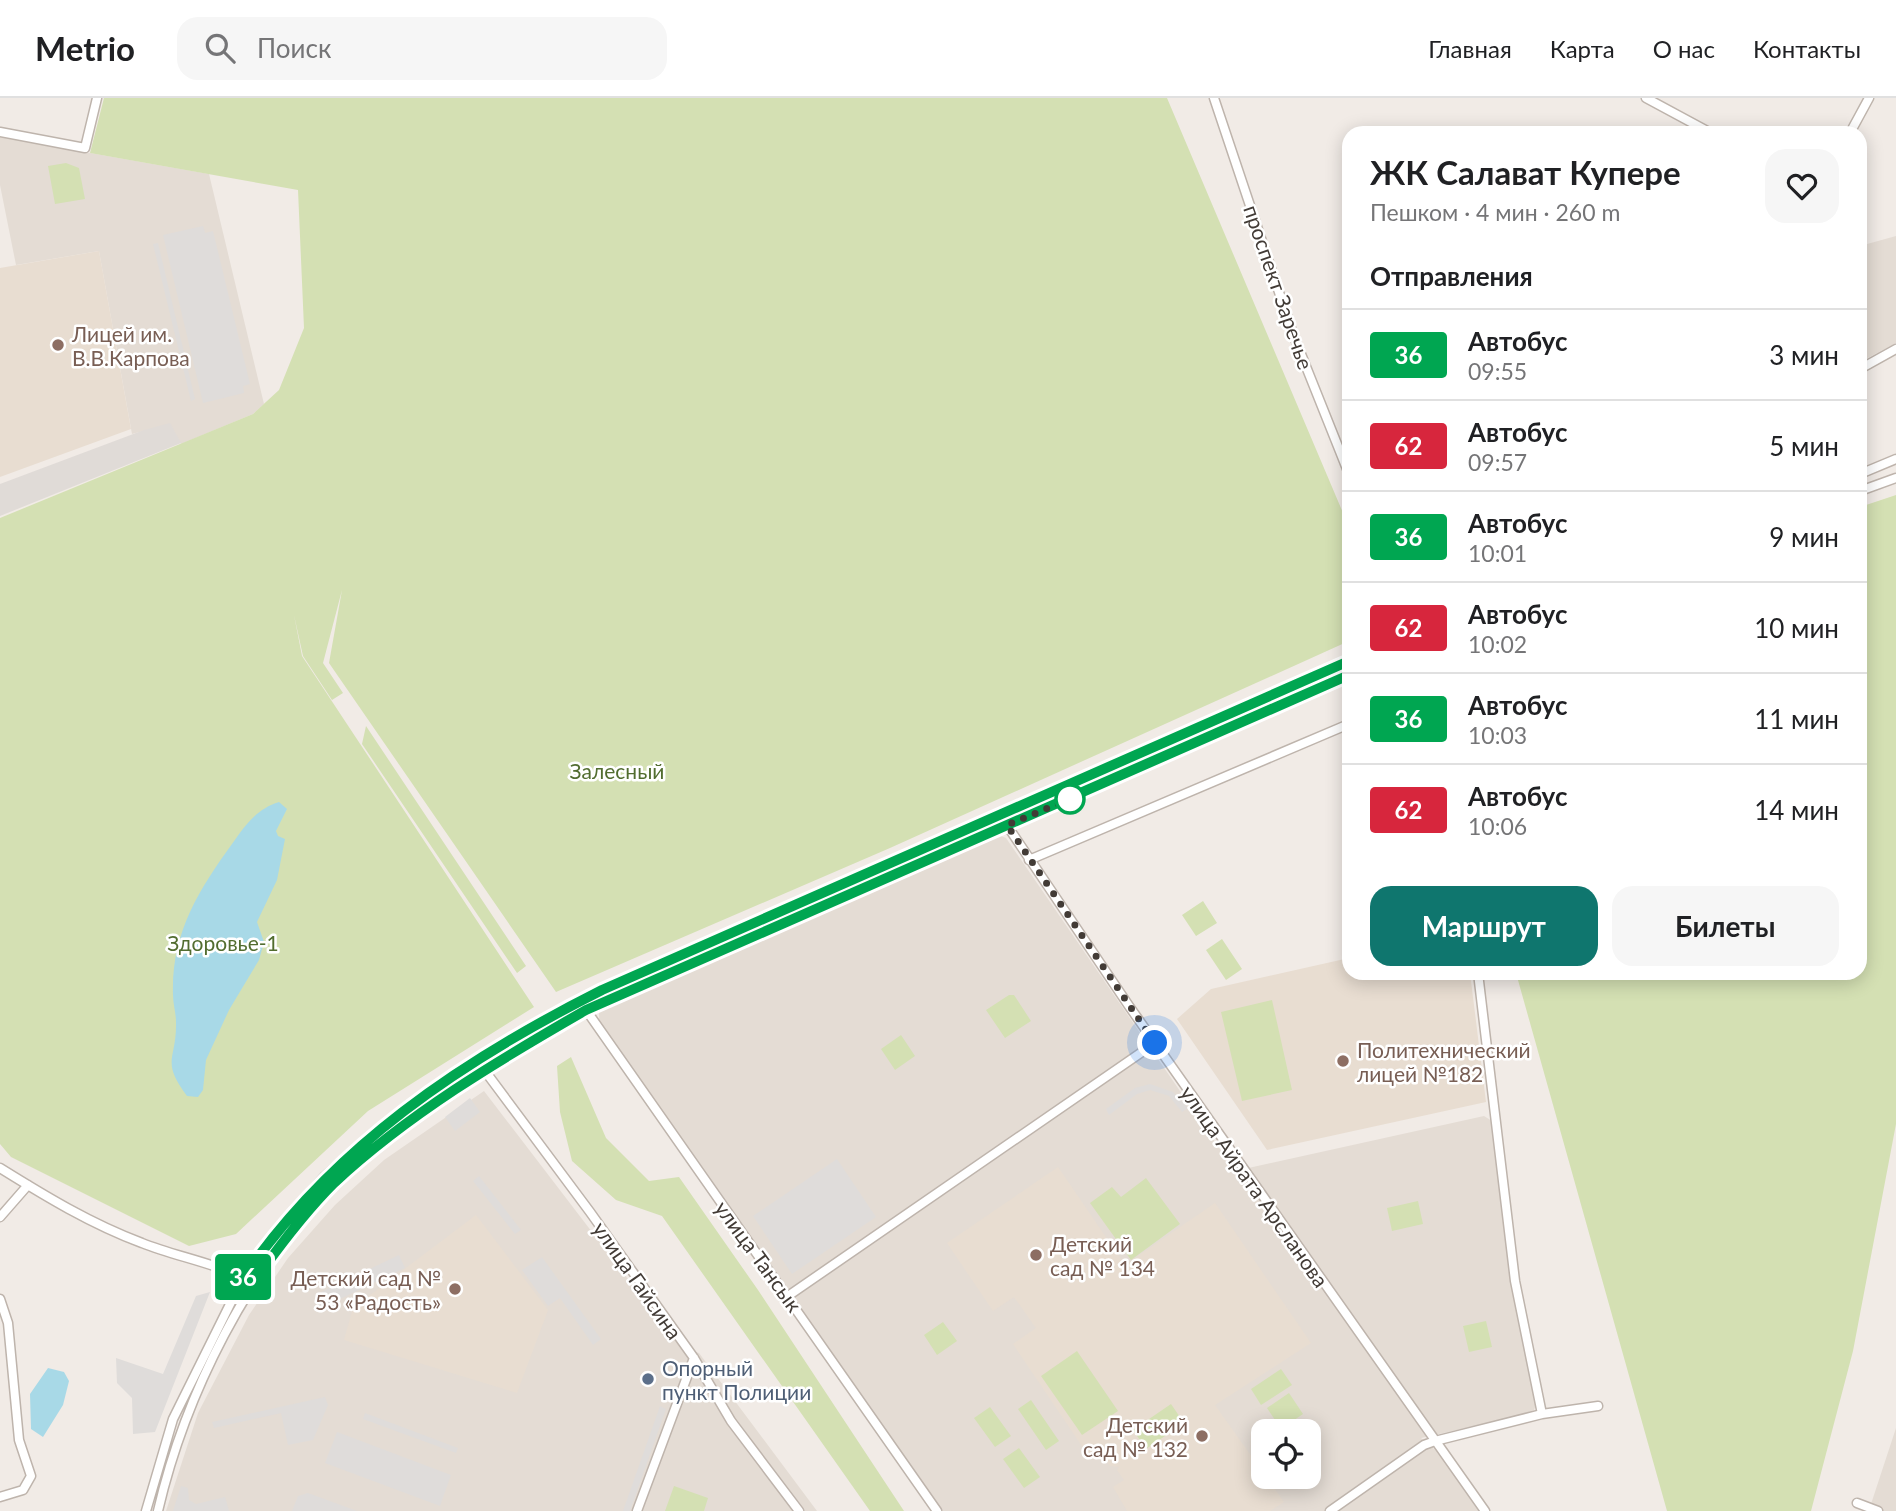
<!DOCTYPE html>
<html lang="ru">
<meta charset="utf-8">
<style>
body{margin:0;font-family:Lato,sans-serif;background:#f6f6f6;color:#202124;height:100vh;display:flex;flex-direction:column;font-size:26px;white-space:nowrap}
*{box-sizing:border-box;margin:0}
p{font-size:23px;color:#757577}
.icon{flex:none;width:38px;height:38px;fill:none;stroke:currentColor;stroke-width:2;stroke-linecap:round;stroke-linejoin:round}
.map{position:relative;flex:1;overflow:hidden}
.panel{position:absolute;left:1342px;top:28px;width:525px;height:854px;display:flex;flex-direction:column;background:#fff;border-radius:21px;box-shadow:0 4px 18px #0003}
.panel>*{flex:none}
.badge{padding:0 14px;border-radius:5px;font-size:24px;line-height:46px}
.tools{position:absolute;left:1251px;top:1321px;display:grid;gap:14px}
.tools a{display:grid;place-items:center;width:70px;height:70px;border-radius:14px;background:#fff;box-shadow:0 4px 18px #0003;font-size:35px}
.you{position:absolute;width:35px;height:35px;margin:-18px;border:5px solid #fff;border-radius:50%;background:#1a73e8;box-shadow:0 0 0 10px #1a73e833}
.map>.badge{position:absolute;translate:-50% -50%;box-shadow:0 0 0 4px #fff}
h2{padding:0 28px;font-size:26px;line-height:63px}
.round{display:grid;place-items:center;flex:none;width:74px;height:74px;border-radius:21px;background:#f6f6f6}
.overview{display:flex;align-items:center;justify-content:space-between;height:119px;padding:0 28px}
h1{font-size:33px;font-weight:700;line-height:52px}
.cta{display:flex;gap:14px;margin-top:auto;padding:14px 28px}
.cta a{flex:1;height:80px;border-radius:21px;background:#0f766e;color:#fff;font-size:28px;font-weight:700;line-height:80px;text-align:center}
.cta a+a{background:#f6f6f6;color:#202124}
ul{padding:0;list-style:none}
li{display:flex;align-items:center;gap:21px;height:91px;padding:0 28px;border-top:2px solid #e0e0e0}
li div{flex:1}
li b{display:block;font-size:26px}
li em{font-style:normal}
li .badge{min-width:77px;font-weight:700;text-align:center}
header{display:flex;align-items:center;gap:42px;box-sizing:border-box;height:98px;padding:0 35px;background:#fff;border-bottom:2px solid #e0e0e0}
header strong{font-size:33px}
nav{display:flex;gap:38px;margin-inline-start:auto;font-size:24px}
.search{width:490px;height:63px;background:#f6f6f6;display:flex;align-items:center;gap:18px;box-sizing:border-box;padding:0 24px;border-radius:21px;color:#757577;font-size:26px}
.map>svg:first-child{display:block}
.residential{fill:#e4dcd4;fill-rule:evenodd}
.industrial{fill:#e0dbd7}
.education{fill:#e8ddd1}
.green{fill:#d4e0b3}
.parking{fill:#dfdcda}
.water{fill:#a8d9e7}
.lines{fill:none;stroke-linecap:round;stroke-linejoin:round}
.minor-casing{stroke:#beb4ac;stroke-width:11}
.minor{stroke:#fff;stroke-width:8}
.line-casing{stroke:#fff;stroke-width:16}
.line{stroke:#00a651;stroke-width:10}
.walk{stroke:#423b36;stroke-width:7;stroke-dasharray:0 12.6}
.education-dot{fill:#8d6e63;stroke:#fff;stroke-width:2.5}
.stop-dot{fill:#fff;stroke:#00a651;stroke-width:3.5}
.service-dot{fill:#5c6f8a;stroke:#fff;stroke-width:2.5}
.labels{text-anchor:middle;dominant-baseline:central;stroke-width:5;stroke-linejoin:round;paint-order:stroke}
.street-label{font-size:21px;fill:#423b36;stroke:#fff}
.education-label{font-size:21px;fill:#785e54;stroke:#fff;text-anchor:start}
.park-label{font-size:21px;fill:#526d30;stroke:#fff}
.service-label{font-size:21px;fill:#4e5e75;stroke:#fff;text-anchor:start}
</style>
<header>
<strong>Metrio</strong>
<div class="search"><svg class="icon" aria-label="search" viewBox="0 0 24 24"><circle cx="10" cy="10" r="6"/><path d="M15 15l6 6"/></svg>Поиск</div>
<nav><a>Главная</a><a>Карта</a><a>О нас</a><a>Контакты</a></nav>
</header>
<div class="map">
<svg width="1896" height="1413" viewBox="0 0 1896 1413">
<rect width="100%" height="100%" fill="#f1ebe6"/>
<path class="residential" d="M0,39L209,76L264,306L253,316L181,346L170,326L132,336L99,153L16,167L0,87Z
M1896,138V245L1860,264V148Z
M989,733L1006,740L1235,1073L1484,1018L1492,1023L1537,1304L1534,1312L1514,1319L1421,1340L1439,1355L1479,1413H939L599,922V914L601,910ZM1264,1334H1309V1379H1264Z
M484,993L680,1249L699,1255L817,1413H166L198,1315L249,1217L288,1160L335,1107L384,1062Z
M1896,1330V1413H1869L1872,1403Z"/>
<path class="industrial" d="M170,325L181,345L0,418V386L144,332Z"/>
<path class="education" d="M99,153L131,331L0,379V170Z
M1349,860V875H1470L1486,1004L1267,1052L1177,921L1211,891Z
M1058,1069L1125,1167L1215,1105L1311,1245L1215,1307L1284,1404L1270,1413H1127L1113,1389L1124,1382L1117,1372L1119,1369L1110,1368L1099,1355L1090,1360L1013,1246L1036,1230L1014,1199L993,1213L947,1145Z
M476,1117L548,1212L517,1295L344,1242L353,1210Z"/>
<path class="green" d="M104,0H1167L1349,429V543L890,750L556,894L329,565L342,492L323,565L343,595L332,602L303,558L294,517L302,558L534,909L368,1013L236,1136L189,1148L11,1059L0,1046V420L253,316L279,292L304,230L298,92L90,55Z
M66,65L79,70L85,101L55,106L48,68Z
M1896,397V1026L1853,1253L1811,1413H1667L1516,875H1860V409Z
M366,628L526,868L517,875L362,646Z
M1203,803L1217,825L1196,838L1182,817Z
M1222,841L1242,871L1226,882L1206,852Z
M1009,897H1014L1031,923L1005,940L986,912Z
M1272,902L1292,992L1242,1003L1221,914Z
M901,937L915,958L895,972L881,951Z
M571,959L606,1040L649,1083L679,1079L758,1192L904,1413H870L662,1118L616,1102L572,1063L560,1014L557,968Z
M1146,1080L1180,1126L1131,1162L1090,1105L1112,1089L1121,1099Z
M1418,1103L1423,1126L1392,1133L1387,1110Z
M1486,1223L1492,1249L1469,1254L1463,1228Z
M943,1224L957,1243L937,1257L924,1237Z
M1077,1253L1118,1313L1082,1337L1041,1278Z
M1281,1271L1292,1287L1261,1307L1251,1291Z
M1289,1295L1303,1316L1281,1331L1267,1310Z
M1031,1302L1059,1343L1046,1352L1018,1311Z
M1171,1306L1184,1325L1146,1351L1133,1332Z
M990,1309L1011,1338L995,1349L974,1320Z
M1019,1350L1040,1379L1024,1390L1003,1361Z
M674,1388L708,1400L704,1413H665Z"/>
<path class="parking" d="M203,128L205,135L213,133L250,286L243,288L244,295L203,305L163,137Z
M158,145L195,301L191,303L153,146Z
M1150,986L1173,994L1188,1010L1182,1014L1169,998L1150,992L1137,996L1109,1017L1106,1011L1135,990Z
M470,1000L480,1014L455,1033L445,1019Z
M837,1061L876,1119L792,1176L753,1118Z
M479,1078L521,1132L515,1136L473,1083Z
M399,1157L405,1170L321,1210L315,1197Z
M542,1159L601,1241L593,1247L560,1200L548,1208L522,1172Z
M210,1194L155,1334L133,1336L132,1300L117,1285L116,1260L163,1276L196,1198Z
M325,1299L328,1307L313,1342L288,1347L281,1315L214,1330L212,1324Z
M660,1308L666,1311L630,1413H623Z
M365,1315L458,1350L456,1355L363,1321Z
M337,1334L451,1377L440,1408L325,1365Z
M181,1388L188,1390L189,1402L196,1406L225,1399L229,1413H173Z
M308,1395L357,1413H292L298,1398Z"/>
<path class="water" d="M279,704L287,711L276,733L278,738L285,741L277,782L257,824L264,844L259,862L229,912L206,962L203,992L198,999L187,998C160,962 177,962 176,924C176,915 173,906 173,897C171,836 198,793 232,746C245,728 256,711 279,704Z
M48,1270L64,1274L69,1283L63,1307L43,1339L31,1331L30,1296Z"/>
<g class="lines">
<defs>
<path id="minor" d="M1214,0L1293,236L1349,376
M1646,0L1711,35
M0,34L85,50L97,0
M1850,35L1869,0
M1860,271L1896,251
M1860,376L1896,361
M1860,393L1896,380
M1004,723L1129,908L1485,1413
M1029,762L1349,626
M1478,875L1515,1183L1542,1316
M584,909L937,1413
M485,973L590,1114L694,1260L731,1323L799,1413
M0,1070C45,1098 91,1126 142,1145C177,1159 213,1164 247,1182
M0,1119L28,1087
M788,1198L1155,945
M0,1201L8,1225L19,1342L31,1378L23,1392L0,1399
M1857,1405L1878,1413
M146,1413L173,1321L243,1180L298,1108L325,1078L368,1040L409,1011L479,961L602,892L1349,563
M158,1413C185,1297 248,1170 334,1086C407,1016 499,962 586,912L1349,577
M637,1413L694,1260
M1330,1413L1424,1347L1435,1343L1542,1316L1598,1308"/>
</defs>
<use href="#minor" class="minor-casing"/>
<use href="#minor" class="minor"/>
</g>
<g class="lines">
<defs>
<path id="line" d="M1349,563L602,892C461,963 333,1049 243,1180L253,1185C277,1151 304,1115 334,1085C408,1016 499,962 586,912L1349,577"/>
</defs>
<use href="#line" class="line-casing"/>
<use href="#line" class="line"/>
<path class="walk" d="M1070,701L1007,727L1155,945"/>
</g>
<g class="education-dot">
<circle cx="58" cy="247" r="7"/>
<circle cx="1343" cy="963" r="7"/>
<circle cx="1036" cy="1157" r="7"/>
<circle cx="455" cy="1191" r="7"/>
<circle cx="1202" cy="1338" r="7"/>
</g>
<circle class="stop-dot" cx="1070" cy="701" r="14"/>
<circle class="service-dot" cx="648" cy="1281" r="7"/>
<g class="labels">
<g class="street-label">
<text transform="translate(1279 189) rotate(71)">проспект Заречье</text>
<text transform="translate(1255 1088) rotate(55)">улица Айрата Арсланова</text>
<text transform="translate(759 1158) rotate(54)">улица Тансык</text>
<text transform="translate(638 1182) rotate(55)">улица Гайсина</text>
</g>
<g class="education-label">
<text x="72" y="235">Лицей им.<tspan x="72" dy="24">В.В.Карпова</tspan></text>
<text x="1357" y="951">Политехнический<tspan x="1357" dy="24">лицей №182</tspan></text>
<text x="1050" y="1145">Детский<tspan x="1050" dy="24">сад № 134</tspan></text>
<text x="441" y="1179" text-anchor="end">Детский сад №<tspan x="441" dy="24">53 «Радость»</tspan></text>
<text x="1188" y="1326" text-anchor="end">Детский<tspan x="1188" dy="24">сад № 132</tspan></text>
</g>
<g class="park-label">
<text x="617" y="672">Залесный</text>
<text x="223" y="844">Здоровье-1</text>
</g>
<g class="service-label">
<text x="662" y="1269">Опорный<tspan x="662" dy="24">пункт Полиции</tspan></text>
</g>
</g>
</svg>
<div class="tools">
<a><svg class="icon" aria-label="locate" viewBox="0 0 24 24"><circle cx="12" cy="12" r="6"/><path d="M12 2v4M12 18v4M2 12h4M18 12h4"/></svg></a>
</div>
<div class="you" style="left:1155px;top:945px"></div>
<b class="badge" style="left:243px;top:1179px;background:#00a651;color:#fff">36</b>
<section class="panel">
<div class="overview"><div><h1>ЖК Салават Купере</h1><p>Пешком · 4 мин · 260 m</p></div><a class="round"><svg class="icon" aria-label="heart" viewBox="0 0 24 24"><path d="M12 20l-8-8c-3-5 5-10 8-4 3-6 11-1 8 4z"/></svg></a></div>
<h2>Отправления</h2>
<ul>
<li><span class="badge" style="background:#00a651;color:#fff">36</span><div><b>Автобус</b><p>09:55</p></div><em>3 мин</em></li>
<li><span class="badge" style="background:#d7263d;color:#fff">62</span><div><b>Автобус</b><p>09:57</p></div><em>5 мин</em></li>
<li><span class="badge" style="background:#00a651;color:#fff">36</span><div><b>Автобус</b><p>10:01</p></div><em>9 мин</em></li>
<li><span class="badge" style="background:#d7263d;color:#fff">62</span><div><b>Автобус</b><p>10:02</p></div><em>10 мин</em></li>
<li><span class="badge" style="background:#00a651;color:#fff">36</span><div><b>Автобус</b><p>10:03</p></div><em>11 мин</em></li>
<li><span class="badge" style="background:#d7263d;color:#fff">62</span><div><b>Автобус</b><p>10:06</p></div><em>14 мин</em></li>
</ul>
<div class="cta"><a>Маршрут</a><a>Билеты</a></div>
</section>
</div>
